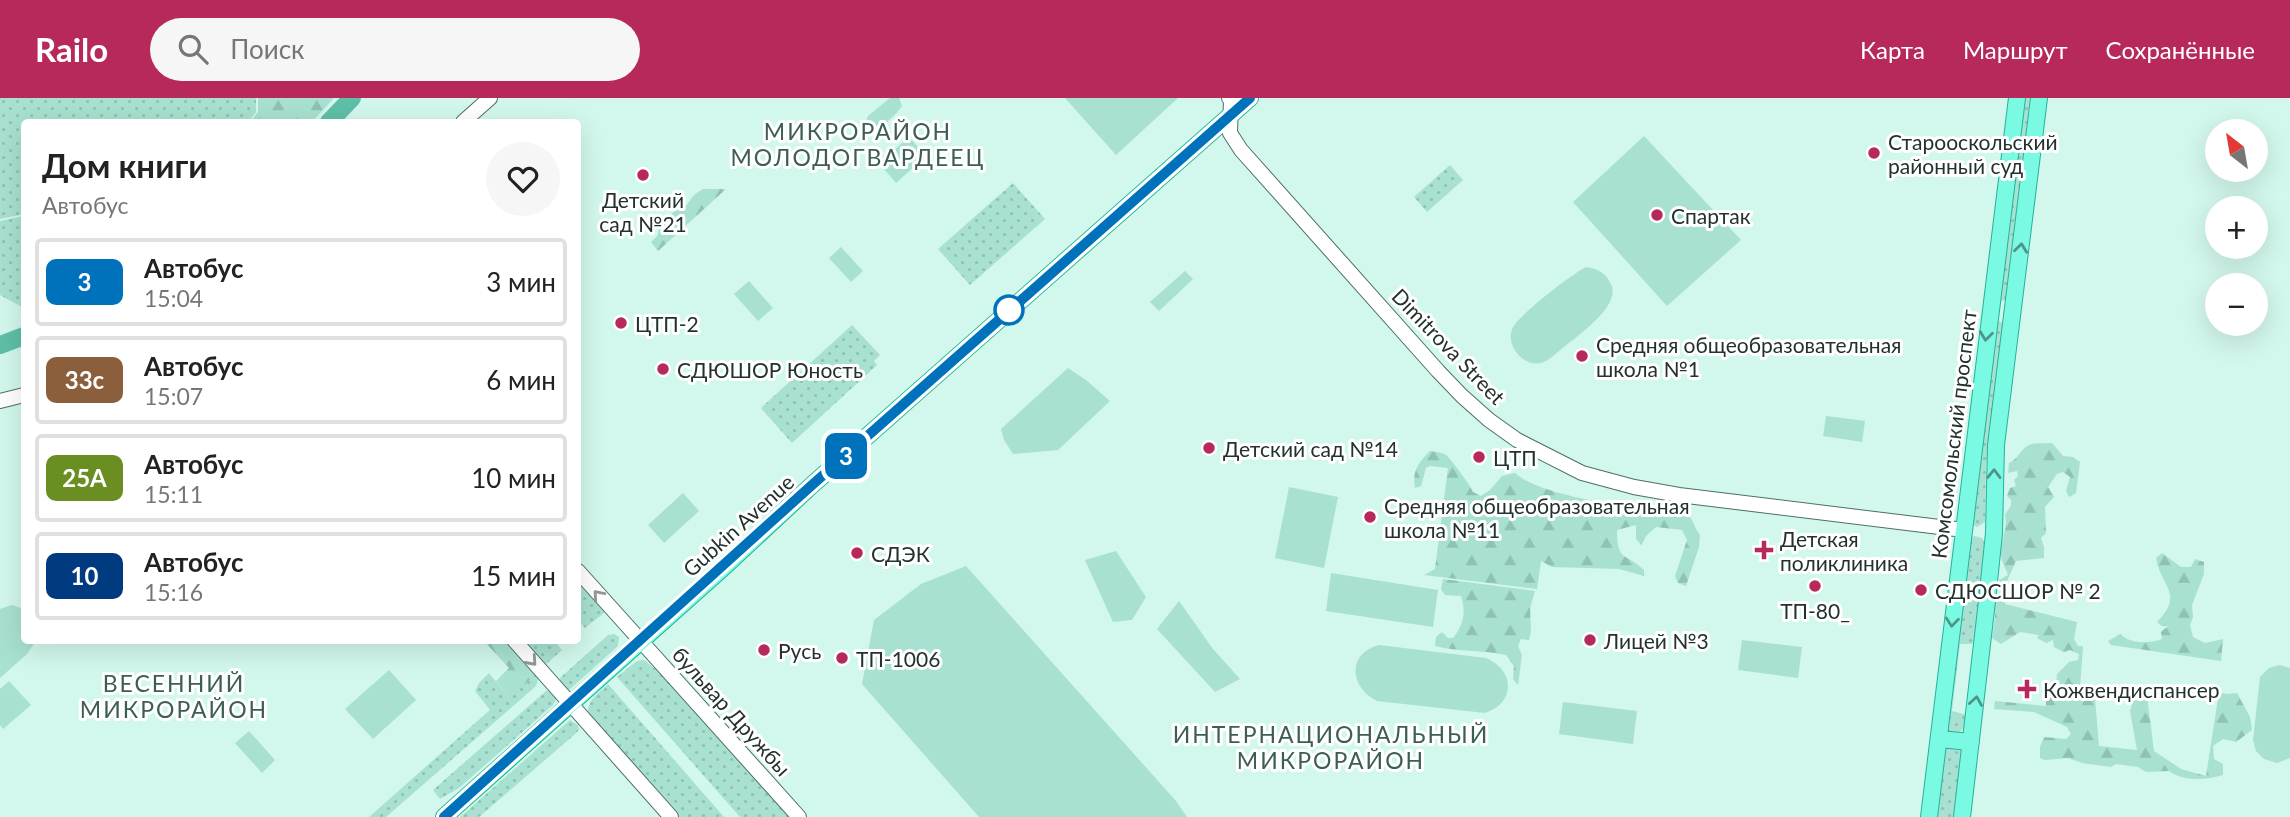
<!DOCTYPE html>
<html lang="ru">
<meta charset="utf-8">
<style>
body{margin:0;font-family:Lato,sans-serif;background:#f6f6f6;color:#222;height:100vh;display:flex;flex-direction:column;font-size:26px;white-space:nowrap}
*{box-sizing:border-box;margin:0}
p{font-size:23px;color:#767676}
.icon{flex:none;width:38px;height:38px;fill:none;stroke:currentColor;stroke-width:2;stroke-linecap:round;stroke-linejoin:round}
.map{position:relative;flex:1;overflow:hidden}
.panel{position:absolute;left:21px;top:21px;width:560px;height:525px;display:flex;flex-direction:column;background:#fff;border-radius:7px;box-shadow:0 7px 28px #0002}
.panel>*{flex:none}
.badge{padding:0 14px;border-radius:10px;font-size:24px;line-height:46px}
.needle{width:46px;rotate:329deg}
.controls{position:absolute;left:2205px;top:21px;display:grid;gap:14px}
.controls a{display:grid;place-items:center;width:63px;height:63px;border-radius:50%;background:#fff;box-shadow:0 7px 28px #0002;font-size:35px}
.map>.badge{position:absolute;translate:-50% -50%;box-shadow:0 0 0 4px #fff}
.round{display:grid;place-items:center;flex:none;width:74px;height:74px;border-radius:37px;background:#f6f6f6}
.summary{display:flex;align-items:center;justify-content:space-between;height:119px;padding:0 21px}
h1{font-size:33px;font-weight:700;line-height:52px}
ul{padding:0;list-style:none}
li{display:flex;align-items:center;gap:21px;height:88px;margin:0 14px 10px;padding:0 7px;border:4px solid #e0e0e0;border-radius:7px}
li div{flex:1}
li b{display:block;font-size:26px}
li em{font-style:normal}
li .badge{min-width:77px;font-weight:700;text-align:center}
header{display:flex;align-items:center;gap:42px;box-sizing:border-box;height:98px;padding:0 35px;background:#b7295b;color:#fff}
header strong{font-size:33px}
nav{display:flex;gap:38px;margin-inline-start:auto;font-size:24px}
.search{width:490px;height:63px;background:#f6f6f6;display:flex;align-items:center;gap:18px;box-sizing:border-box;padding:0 24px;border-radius:38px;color:#767676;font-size:26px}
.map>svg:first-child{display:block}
.grass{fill:url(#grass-dots)}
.forest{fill:url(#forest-firs)}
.park{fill:#a8e1d1}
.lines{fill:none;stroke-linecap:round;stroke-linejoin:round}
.river{stroke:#5ebfa8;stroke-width:18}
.secondary-casing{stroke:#4d6f66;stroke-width:16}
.primary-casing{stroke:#23b298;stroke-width:18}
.secondary{stroke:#fff;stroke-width:14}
.primary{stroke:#7bfae3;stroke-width:16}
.oneway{stroke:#4f9688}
.oneway2{stroke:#919896}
.line-casing{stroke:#fff;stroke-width:16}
.line{stroke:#0072bc;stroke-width:10}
.poi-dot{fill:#b7295b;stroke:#fff;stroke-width:2.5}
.stop-dot{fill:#fff;stroke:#0072bc;stroke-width:3.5}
.labels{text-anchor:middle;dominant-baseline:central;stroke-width:6;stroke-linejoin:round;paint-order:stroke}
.poi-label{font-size:21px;fill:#23322e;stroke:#fff;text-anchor:start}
.street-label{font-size:21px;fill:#23322e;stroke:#fff}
.neighbourhood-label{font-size:23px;letter-spacing:2px;fill:#3c5e55;stroke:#fff}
</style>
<header>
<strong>Railo</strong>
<div class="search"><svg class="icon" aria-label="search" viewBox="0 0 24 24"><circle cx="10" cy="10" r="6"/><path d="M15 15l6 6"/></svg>Поиск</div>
<nav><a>Карта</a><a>Маршрут</a><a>Сохранённые</a></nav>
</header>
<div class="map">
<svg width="2290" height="719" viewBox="0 0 2290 719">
<defs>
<pattern id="grass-dots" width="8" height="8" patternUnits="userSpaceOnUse" patternTransform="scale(1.75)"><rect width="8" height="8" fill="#a8e1d1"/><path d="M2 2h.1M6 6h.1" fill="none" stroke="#90c2b4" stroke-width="1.8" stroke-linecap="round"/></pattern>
<pattern id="forest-firs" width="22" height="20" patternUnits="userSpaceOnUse" patternTransform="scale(1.75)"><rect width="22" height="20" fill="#a8e1d1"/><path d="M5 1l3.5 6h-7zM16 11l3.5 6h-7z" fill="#90c2b4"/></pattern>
</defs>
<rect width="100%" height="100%" fill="#d2f7ec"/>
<path class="grass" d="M0,0H256V14L248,24H24V116L0,121Z
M2023,0H2030L2006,199L2004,203H1999Z
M1450,67L1463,82L1427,114L1414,99Z
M1013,85L1045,121L970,187L938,151Z
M24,118V207L22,209L0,197V123Z
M1999,223L2002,225L2003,228L1986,367L1985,424L1977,429L1972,426L1995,225Z
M852,227L880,257L874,263L877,267L792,345L761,310Z
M1974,438L1982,440L1985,445L1976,540L1972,546H1960L1952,613L1967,617L1966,627L1959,635L1946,636L1969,441Z
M578,483L605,514L585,530L578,521Z
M614,536L619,539L618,548L569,592C562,589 560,587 560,580L608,537Z
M521,543H554L562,552L544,568Z
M644,562L659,574L789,719H740L617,579L637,563Z
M534,572L539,579L536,588L386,719H369L490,612L475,593L479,585L489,575L508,598Z
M608,586L724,719H677L588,615C588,601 599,595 608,586Z
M546,593H552L557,600L553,607L459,690L440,701L433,692Z
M570,622L578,627L579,632L574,637L479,719H460Z
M1947,646L1963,649L1957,719H1934L1943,650Z"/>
<path class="forest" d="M258,0H334L312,24H250L258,14Z
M703,91H726L658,153L651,144L658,137L659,127L678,110L685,109L694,97Z
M2052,345L2063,358L2073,359L2080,364L2076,395L2069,399L2066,393L2070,379L2063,374L2057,376L2048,389L2054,399L2045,409L2046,435L2041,440L2044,449V460L2016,463L2004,490L2005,506L2077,524L2074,541L2078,548H2083L2080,590L2095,601L2099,648L2137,652L2130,613L2137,590L2147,598L2154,653L2181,671L2206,678L2219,594L2226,596L2237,595L2250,619L2252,632L2236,644L2223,641L2213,648L2214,661L2223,666V677C2207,682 2183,684 2169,673L2146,674L2138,669L2116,666L2111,669L2082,665L2068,660L2045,662L2040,660V649L2044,639L2066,641L2071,636L2067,629L2034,614L1994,611L1995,603L2046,608V592L2056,588L2057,576L2069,564L2078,562L2079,556L2070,552L2064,554L2054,549L2053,542L2046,545L2037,540L2039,537L2020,534L2001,546L1992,540L1995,520V500L2001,492L1999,482L2008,477C2006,471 2000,461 2001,455C2001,442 2008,429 2005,416L2011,408V402L2007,398L2010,390L2016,388L2014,382L2018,378L2017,373L2008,375L2009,365C2018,361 2019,354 2027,348C2033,344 2044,346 2052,345Z
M1430,353C1436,354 1441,354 1446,357C1450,360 1471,388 1473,394L1481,398L1490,392L1502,378L1515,375C1542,400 1648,412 1687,416C1694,422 1694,430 1700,437L1699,449L1686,488L1678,485L1675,478L1687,442L1682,432L1656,429L1646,438L1641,447L1636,441V427L1617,432C1617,465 1626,454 1644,472V478L1619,471L1552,469L1541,463L1537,491L1424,477L1435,471L1448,370L1430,368L1426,370L1421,388L1415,390C1412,373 1418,365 1430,353Z
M2162,455L2181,469H2191L2195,461L2204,464V476L2192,507L2193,519L2190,527L2193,539L2205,545L2223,541L2221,563L2111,547L2108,543L2120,536C2131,546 2147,546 2162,541L2161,534L2168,528H2162L2157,524C2185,495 2161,490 2156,460Z
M1443,481L1535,493L1530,510L1531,533L1529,542L1521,541L1518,548L1522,557L1518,587L1513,581L1514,568L1506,557C1483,552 1459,554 1435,548L1436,539L1442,534L1448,540H1453C1464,526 1466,514 1461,498L1445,497L1441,491Z
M484,543H507L534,572L533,579L516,594L508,598L496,583L509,570Z"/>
<path class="park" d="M890,0H899L902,8C895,18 882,31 869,30L866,24L868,18Z
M1065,0H1178L1116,57Z
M1644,38L1741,142L1667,208L1573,104Z
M909,39L926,58L896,85L879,65Z
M841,149L863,173L851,184L829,160Z
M1586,169C1598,171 1605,174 1611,186C1622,209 1575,239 1559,253C1553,258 1548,263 1541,265C1523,269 1506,248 1512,231C1517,218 1572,176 1586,169Z
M1185,173L1193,181L1159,213L1150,204Z
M749,183L773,210L758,223L734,196Z
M1068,270L1086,282L1110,303L1058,352L1013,356L1004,342L1001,331Z
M1826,318L1865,323L1862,344L1823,338Z
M1289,389L1338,399L1324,470L1275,460Z
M683,395L699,413L664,445L648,427Z
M1116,453L1146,499L1132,522L1113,524L1085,462Z
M966,468L1176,703L1187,719H979L862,586L874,522L921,486Z
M1331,475L1438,492L1433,529L1326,513Z
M1179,503L1213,551L1240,581L1215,594L1157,531Z
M12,507L24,511V542L36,543L27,556L0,580V511Z
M1742,542L1802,549L1798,580L1738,572Z
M1379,547L1486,560C1515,572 1516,605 1485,615L1377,603C1349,589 1347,555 1379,547Z
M2280,567L2290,570V660L2277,665L2264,661L2256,653L2253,642L2260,579L2269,570Z
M389,572L416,602L373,641L345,611Z
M9,583L31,607L3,631L0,627V591Z
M1563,604L1637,613L1633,646L1559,636Z
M249,633L275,662L262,675L235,645Z"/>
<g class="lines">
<path class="river" d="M329,24L352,0
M0,247L24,238"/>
<defs>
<path id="secondary" d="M1229,0L1231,2L1230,35L1241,52L1438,273L1462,298L1489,322L1517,342L1582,375L1634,389L1679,397L1964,432
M463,24L490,0
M0,303L24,297
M578,473L799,719
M514,542L671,719"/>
<path id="primary" d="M1939,641L1971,644
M444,719L724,469L812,387L1250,0
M1929,719L2017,0
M1962,719L1987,503L1994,435L1996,347L2039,0"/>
</defs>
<use href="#secondary" class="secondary-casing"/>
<use href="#primary" class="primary-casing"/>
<use href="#secondary" class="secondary"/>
<use href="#primary" class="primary"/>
</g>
<defs><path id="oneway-chevron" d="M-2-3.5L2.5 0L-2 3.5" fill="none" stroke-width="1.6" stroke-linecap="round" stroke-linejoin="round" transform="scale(1.75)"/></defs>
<g class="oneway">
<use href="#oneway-chevron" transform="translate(2021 150) rotate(-83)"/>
<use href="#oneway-chevron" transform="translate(1986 238) rotate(97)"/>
<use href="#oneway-chevron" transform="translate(1994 376) rotate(-89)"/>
<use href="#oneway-chevron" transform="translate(1952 524) rotate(96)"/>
<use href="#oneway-chevron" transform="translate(1976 603) rotate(-81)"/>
</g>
<g class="oneway2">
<use href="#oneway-chevron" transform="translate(598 497) rotate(-131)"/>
<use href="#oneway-chevron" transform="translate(532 563) rotate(48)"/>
</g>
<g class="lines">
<defs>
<path id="line" d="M444,719L812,387L1250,0"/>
</defs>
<use href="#line" class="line-casing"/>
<use href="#line" class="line"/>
</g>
<g class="poi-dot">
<circle cx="1874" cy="55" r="7"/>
<circle cx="643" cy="77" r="7"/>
<circle cx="1657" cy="117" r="7"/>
<circle cx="621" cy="225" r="7"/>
<circle cx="1582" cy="258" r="7"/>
<circle cx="663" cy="271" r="7"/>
<circle cx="1209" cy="350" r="7"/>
<circle cx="1479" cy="359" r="7"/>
<circle cx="1370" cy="419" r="7"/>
<path d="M1760.5 441.5h7v7h7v7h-7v7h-7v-7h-7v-7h7z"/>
<circle cx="857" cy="455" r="7"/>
<circle cx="1815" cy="488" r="7"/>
<circle cx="1921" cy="492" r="7"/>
<circle cx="1590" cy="542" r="7"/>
<circle cx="764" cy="552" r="7"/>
<circle cx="842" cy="560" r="7"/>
<path d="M2023.5 580.5h7v7h7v7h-7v7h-7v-7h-7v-7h7z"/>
</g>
<circle class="stop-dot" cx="1009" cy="212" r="14"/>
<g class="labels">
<g class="poi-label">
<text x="1888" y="43">Старооскольский<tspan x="1888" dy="24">районный суд</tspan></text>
<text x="643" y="101" text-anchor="middle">Детский<tspan x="643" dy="24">сад №21</tspan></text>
<text x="1671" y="117">Спартак</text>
<text x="635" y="225">ЦТП-2</text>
<text x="1596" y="246">Средняя общеобразовательная<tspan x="1596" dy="24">школа №1</tspan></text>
<text x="677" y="271">СДЮШОР Юность</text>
<text x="1223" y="350">Детский сад №14</text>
<text x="1493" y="359">ЦТП</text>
<text x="1384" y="407">Cредняя общеобразовательная<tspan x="1384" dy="24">школа №11</tspan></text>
<text x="1780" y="440">Детская<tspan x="1780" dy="24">поликлиника</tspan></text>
<text x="871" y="455">СДЭК</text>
<text x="1935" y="492">СДЮСШОР № 2</text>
<text x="1815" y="512" text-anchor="middle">ТП-80_</text>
<text x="1604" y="542">Лицей №3</text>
<text x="778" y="552">Русь</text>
<text x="856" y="560">ТП-1006</text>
<text x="2043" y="591">Кожвендиспансер</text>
</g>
<g class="street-label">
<text transform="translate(1449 248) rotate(46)">Dimitrova Street</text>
<text transform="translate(1953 336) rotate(-83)">Комсомольский проспект</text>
<text transform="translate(738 427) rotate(-42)">Gubkin Avenue</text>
<text transform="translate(732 613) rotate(48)">бульвар Дружбы</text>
</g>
<g class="neighbourhood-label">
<text x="858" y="33">МИКРОРАЙОН<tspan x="858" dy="26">МОЛОДОГВАРДЕЕЦ</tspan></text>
<text x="174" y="585">ВЕСЕННИЙ<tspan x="174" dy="26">МИКРОРАЙОН</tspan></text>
<text x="1331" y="636">ИНТЕРНАЦИОНАЛЬНЫЙ<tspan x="1331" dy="26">МИКРОРАЙОН</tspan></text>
</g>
</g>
</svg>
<div class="controls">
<a><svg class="needle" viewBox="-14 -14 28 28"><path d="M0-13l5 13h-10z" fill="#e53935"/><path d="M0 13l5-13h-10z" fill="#767676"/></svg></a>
<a>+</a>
<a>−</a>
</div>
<b class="badge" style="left:846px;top:358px;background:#0072bc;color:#fff">3</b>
<section class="panel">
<div class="summary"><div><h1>Дом книги</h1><p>Автобус</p></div><a class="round"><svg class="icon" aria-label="heart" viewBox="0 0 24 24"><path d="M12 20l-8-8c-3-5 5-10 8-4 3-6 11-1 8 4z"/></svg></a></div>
<ul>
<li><span class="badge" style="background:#0072bc;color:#fff">3</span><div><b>Автобус</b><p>15:04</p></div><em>3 мин</em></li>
<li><span class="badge" style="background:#8b5e3c;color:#fff">33с</span><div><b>Автобус</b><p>15:07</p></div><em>6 мин</em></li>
<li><span class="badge" style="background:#6b8e23;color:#fff">25А</span><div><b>Автобус</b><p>15:11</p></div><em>10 мин</em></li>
<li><span class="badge" style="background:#003b80;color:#fff">10</span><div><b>Автобус</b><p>15:16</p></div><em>15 мин</em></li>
</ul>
</section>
</div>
